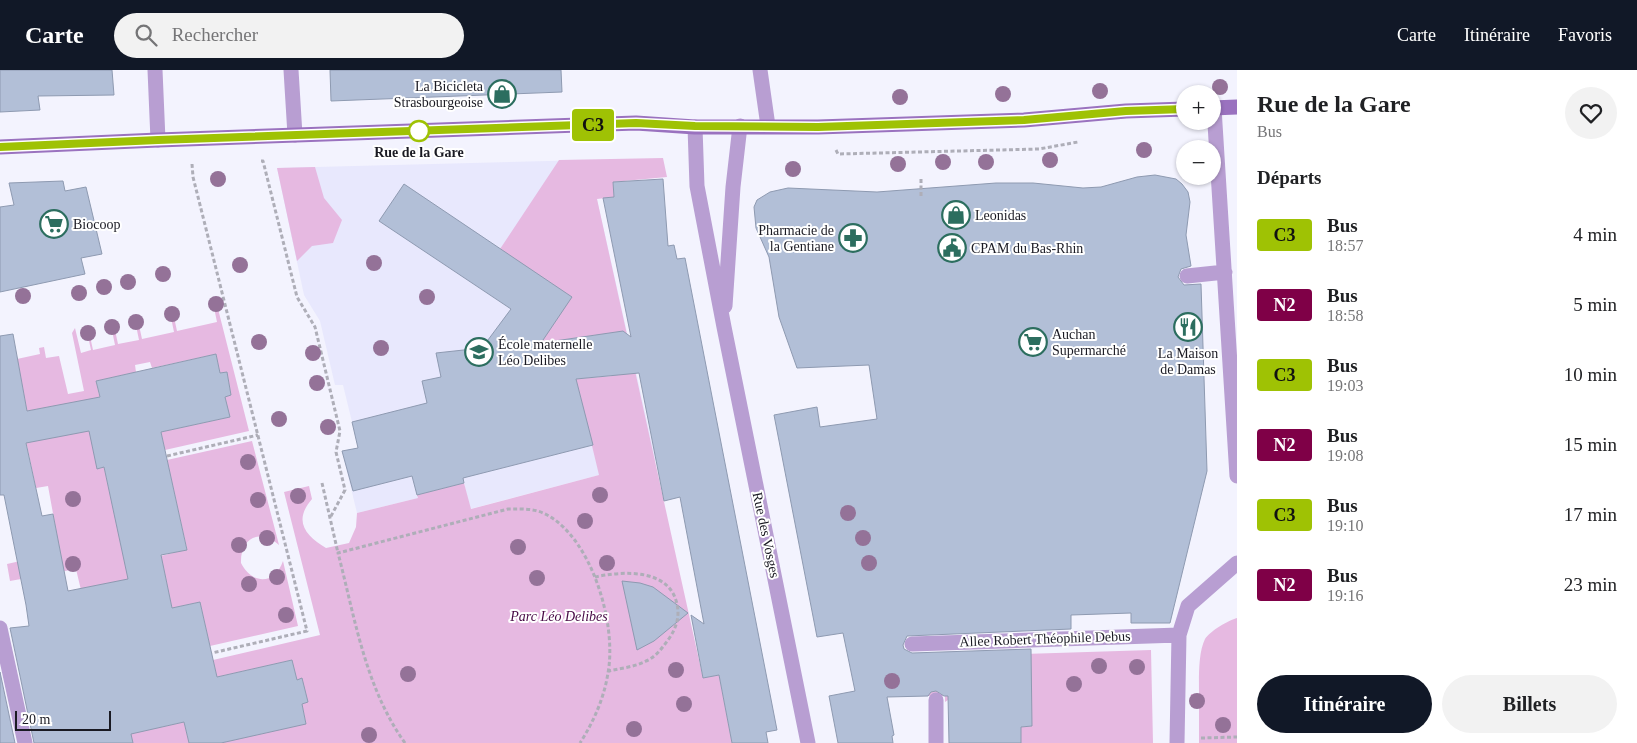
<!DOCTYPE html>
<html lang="fr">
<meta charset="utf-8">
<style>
body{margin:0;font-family:"Times New Roman",serif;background:#f2f2f2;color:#202124;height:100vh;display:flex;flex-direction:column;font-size:19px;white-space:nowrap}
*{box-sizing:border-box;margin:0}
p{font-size:16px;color:#757577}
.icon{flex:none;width:28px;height:28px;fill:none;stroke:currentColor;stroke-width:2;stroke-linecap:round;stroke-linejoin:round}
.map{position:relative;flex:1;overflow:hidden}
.details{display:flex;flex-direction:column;background:#fff;width:400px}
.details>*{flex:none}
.badge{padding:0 10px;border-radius:4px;font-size:18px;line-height:32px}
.fabs{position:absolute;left:1176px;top:15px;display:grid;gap:10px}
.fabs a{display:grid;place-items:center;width:45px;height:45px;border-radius:50%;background:#fff;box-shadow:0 1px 4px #0004;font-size:25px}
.scale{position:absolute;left:15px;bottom:12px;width:96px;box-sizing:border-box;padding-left:5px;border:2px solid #1a1a23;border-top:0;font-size:14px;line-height:18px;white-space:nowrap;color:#1a1a23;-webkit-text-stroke:4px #fff;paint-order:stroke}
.map>.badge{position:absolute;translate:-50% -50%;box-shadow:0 0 0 2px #fff}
h2{padding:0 20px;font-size:19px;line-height:45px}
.round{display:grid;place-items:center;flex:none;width:52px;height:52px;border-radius:26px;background:#f2f2f2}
.summary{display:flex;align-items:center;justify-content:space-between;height:85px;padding:0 20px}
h1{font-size:24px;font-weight:600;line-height:38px}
.action{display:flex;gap:10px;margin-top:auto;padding:10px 20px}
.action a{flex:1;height:58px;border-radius:30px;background:#111827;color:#fff;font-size:20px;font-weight:600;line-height:58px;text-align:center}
.action a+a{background:#f2f2f2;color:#202124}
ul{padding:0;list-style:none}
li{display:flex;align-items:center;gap:15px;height:70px;padding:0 20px}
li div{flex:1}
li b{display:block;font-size:19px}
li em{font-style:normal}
li .badge{min-width:55px;font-weight:700;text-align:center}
header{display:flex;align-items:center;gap:30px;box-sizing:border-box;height:70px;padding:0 25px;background:#111827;color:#fff}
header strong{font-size:24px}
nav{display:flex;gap:28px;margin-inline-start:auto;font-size:18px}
.search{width:350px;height:45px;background:#f2f2f2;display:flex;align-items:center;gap:12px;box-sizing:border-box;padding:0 18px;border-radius:28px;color:#757577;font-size:19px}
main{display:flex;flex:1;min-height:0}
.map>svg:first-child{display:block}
.built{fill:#e8e8fd}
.green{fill:#e6b9e1}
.building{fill:#b2bfd7;stroke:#8e9ab1;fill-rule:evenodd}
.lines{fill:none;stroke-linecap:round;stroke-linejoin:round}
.path{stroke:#aeaeb8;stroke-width:3;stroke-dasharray:4 2.5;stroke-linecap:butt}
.pedestrian{stroke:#b89ed2;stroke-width:15}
.minor{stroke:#b89ed2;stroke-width:15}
.secondary{stroke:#9a72bf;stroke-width:15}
.tree{fill:#947298}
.line-casing{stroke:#fff;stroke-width:11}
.line{stroke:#9fc204;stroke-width:8}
.stop-dot{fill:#fff;stroke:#9fc204;stroke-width:2.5}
.labels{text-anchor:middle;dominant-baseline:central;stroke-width:4;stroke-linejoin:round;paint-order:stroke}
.poi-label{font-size:14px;fill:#1a1a23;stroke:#fff;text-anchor:start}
.stop-label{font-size:14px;font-weight:bold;fill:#1a1a23;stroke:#fff}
.street-label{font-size:14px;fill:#1a1a23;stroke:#fff}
.park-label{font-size:14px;font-style:italic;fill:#470945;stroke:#fff}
</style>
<header>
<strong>Carte</strong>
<div class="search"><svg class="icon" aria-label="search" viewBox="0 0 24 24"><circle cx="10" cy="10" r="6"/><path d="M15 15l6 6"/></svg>Rechercher</div>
<nav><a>Carte</a><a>Itinéraire</a><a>Favoris</a></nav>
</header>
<main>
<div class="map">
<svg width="1237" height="673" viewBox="0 0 1237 673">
<rect width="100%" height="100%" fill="#f3f3fe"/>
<path class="built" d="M588,90L656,390L470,439L464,413L417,425L418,428L357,443L342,381L358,378L352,352L343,315H335L320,251L304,225L277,98Z"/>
<path class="green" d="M663,88L667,107L613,112L614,127L597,129L703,608L719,605L732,673H221L306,653L302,634L308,632L302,609L297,610L292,590L217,607L213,590L320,565L284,422L309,416L312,429C292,452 307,466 326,478L349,473L356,457L357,443L418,428L417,425L464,413L471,439L599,405L576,309L612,306L595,265L506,278L526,249L500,179L559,90Z
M315,97L324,128L342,150L333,173L312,176L297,191L277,98Z
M215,227L249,361L165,380L161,362L230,347L225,327L231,325L227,302L220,303L216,284L152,298L150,292L135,295L136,302L96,311L102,338L98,399L104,397L162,657L184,652L189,673H133L85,537L76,499L10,511L7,494L60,482L48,416L36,418L26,371L57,345L54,336L27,341L17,289L40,284L39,278L44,277L46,288L59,286L68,324L84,321L72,263L75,258L81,283L91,280L86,257H88L93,280L115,275L110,251H113L118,274L139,270L134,246H137L142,269L174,262L169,238H172L177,261L217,252L212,228Z
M252,371L279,475C260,458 240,468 241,493C252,515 275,515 283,491L298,556L210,576L200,532L172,538L161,486L187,479L167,390Z
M1237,548V673H1199V638L1191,637V624H1199C1199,608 1198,583 1205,569C1210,561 1229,550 1237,548Z
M1151,580L1153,673H1021V657L1032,656L949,623L948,630L945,632V626H928L927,587Z"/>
<path class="building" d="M0,0H112L114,25L38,26L40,40L0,42Z
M330,0H561L562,22L331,31Z
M1155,105L1176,109L1182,114L1188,122L1190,132L1186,165L1191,196L1181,199L1178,207L1184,215L1201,214L1207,401L1170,553H1131V543L1071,545V559L907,566L903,575L904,579L912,583L1031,579L1032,656L1021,657V673H949L948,626H944L936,621L931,622L928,626L887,627L894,665L892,666L893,673H838L829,626L855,621L843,563L817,567L774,345L817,337L820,357L877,349L869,295L797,298L779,247L769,187L756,158L754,137L757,130L770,122L788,118L877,122L996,113H1033L1083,118L1101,117L1137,107Z
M663,109L668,176L674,175L677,189L685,188L777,660L766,662L768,673H732L719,605L703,608L691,545L704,554L680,427L664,431L639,303L576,309L593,375L463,408L464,413L417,425L412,406L353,421L342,381L358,378L352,352L427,333L422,311L441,307L436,283L482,278L511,239L379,151L404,114L572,227L541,273L623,261L631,267L603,128L614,127L613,112Z
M63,111L65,121L86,117L102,184L81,188L85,204L0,222V137L14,135L9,113Z
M13,264L27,341L100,327L96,311L216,284L220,303L227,302L231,325L225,327L230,347L161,362L187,480L161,485L172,538L200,532L217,607L292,590L297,610L302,608L308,632L302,634L306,654L221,673H189L184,652L131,664L133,673H34L10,558L29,556L26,535L4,425H0V266ZM89,361L97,399L104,397L128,509L68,521L53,444L42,446L26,373Z
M622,511L640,513L653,517L688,543L654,571L637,580Z
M0,602L15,673H0Z"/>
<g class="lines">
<path class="path" d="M836,80L838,84L1039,79L1078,72
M261,91H263L297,227L315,257L340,361L336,382L345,420L330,448
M192,94L193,107L307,561L212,583
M921,109V126
M167,386L258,365
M322,413L338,483
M595,507C623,501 669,498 677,534C680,547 676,559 668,570C662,578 656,587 646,591C635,597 621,598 609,601
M1201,668L1237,667
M405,673C365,617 355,548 338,483L508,439C523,439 536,438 549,446C592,471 617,554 608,603C604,628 594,651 580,673"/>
<path class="pedestrian" d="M1214,38L1237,406
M1187,206L1225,202
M912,574L1179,565
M936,630V673
M1177,673L1179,565L1188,536L1237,493"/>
<path class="minor" d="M155,0L158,70
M291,0L295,65
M760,0L768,56
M695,57L697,116L724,257L808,673
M725,236L733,117L740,56
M0,558L25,673"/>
<path class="secondary" d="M1212,38L1237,37
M0,77L158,70L636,53L695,57H818L1024,50L1126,41L1185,39"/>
</g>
<g class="tree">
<circle cx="1220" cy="17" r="8"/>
<circle cx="1100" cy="21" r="8"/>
<circle cx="1003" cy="24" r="8"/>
<circle cx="900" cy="27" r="8"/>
<circle cx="1144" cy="80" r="8"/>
<circle cx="1050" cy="90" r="8"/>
<circle cx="943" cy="92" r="8"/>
<circle cx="986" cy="92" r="8"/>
<circle cx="898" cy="94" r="8"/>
<circle cx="793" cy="99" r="8"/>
<circle cx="218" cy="109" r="8"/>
<circle cx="374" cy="193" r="8"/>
<circle cx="240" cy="195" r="8"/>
<circle cx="163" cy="204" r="8"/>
<circle cx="128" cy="212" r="8"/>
<circle cx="104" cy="217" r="8"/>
<circle cx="79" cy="223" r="8"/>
<circle cx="23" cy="226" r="8"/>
<circle cx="427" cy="227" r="8"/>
<circle cx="216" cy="234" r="8"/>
<circle cx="172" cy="244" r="8"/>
<circle cx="136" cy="252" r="8"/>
<circle cx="112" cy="257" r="8"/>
<circle cx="88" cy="263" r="8"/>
<circle cx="259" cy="272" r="8"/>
<circle cx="381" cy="278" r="8"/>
<circle cx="313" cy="283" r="8"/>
<circle cx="317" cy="313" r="8"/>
<circle cx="279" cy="349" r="8"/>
<circle cx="328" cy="357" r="8"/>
<circle cx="248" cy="392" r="8"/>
<circle cx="600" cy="425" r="8"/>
<circle cx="298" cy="426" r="8"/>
<circle cx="73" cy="429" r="8"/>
<circle cx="258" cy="430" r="8"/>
<circle cx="848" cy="443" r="8"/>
<circle cx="585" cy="451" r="8"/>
<circle cx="267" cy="468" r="8"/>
<circle cx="863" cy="468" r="8"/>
<circle cx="239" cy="475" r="8"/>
<circle cx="518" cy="477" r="8"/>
<circle cx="607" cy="493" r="8"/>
<circle cx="869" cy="493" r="8"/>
<circle cx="73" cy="494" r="8"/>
<circle cx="277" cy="507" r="8"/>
<circle cx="537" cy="508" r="8"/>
<circle cx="249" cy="514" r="8"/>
<circle cx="286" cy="545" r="8"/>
<circle cx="1099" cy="596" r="8"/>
<circle cx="1137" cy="597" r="8"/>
<circle cx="676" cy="600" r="8"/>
<circle cx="408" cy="604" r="8"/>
<circle cx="892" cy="611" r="8"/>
<circle cx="1074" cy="614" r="8"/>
<circle cx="1197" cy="631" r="8"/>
<circle cx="684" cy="634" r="8"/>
<circle cx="1223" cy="655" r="8"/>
<circle cx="634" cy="659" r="8"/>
<circle cx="369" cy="665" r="8"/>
</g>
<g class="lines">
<defs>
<path id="line" d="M0,77L158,70L636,53L695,56L818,57L1024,50L1126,41L1185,39"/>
</defs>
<use href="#line" class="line-casing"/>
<use href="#line" class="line"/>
</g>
<defs>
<symbol id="shop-ring" viewBox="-11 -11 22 22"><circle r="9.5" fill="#fff" stroke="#2c6e5f" stroke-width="1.5"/><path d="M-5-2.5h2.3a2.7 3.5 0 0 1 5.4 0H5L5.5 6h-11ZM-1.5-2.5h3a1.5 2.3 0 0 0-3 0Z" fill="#2c6e5f"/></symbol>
<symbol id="supermarket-ring" viewBox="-11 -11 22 22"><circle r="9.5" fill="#fff" stroke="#2c6e5f" stroke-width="1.5"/><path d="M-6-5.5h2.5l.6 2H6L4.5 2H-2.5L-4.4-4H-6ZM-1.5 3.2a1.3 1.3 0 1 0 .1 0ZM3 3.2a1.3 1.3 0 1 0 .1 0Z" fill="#2c6e5f"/></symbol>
<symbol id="pharmacy-ring" viewBox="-11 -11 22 22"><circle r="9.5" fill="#fff" stroke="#2c6e5f" stroke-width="1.5"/><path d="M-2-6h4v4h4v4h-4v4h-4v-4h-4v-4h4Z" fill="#2c6e5f"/></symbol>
<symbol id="civic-ring" viewBox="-11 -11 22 22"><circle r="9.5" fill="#fff" stroke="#2c6e5f" stroke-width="1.5"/><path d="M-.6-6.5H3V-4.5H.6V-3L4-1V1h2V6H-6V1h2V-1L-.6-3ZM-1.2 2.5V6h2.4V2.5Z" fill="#2c6e5f"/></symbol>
<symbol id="restaurant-ring" viewBox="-11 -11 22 22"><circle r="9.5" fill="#fff" stroke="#2c6e5f" stroke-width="1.5"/><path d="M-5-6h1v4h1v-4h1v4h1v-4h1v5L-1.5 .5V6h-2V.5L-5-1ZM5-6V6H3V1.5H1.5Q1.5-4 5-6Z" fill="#2c6e5f"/></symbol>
<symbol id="school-ring" viewBox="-11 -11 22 22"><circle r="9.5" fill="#fff" stroke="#2c6e5f" stroke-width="1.5"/><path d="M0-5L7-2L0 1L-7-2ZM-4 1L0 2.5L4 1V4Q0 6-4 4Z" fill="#2c6e5f"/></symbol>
</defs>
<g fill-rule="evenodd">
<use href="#shop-ring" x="486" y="8" width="32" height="32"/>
<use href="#shop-ring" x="940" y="129" width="32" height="32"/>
<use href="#supermarket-ring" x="38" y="138" width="32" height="32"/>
<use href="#pharmacy-ring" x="837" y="152" width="32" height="32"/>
<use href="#civic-ring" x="936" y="162" width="32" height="32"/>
<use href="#restaurant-ring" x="1172" y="241" width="32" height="32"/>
<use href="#supermarket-ring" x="1017" y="256" width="32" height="32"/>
<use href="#school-ring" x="463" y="266" width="32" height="32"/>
</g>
<circle class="stop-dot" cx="419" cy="61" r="10"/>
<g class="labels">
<g class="poi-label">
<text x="483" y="16" text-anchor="end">La Bicicleta<tspan x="483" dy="16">Strasbourgeoise</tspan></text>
<text x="975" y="145">Leonidas</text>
<text x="73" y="154">Biocoop</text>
<text x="834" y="160" text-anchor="end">Pharmacie de<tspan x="834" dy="16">la Gentiane</tspan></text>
<text x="971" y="178">CPAM du Bas-Rhin</text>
<text x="1052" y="264">Auchan<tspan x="1052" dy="16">Supermarché</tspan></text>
<text x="498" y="274">École maternelle<tspan x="498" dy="16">Léo Delibes</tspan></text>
<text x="1188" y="283" text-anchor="middle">La Maison<tspan x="1188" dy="16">de Damas</tspan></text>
</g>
<g class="stop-label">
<text x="419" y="82">Rue de la Gare</text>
</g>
<g class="street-label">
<text transform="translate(766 465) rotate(78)">Rue des Vosges</text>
<text transform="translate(1045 569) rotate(-2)">Allee Robert Théophile Debus</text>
</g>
<g class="park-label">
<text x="559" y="546">Parc Léo Delibes</text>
</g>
</g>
</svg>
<div class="fabs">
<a>+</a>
<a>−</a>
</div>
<div class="scale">20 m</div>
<b class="badge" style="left:593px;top:55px;background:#9fc204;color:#111">C3</b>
</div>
<section class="details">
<div class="summary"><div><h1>Rue de la Gare</h1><p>Bus</p></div><a class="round"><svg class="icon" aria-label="heart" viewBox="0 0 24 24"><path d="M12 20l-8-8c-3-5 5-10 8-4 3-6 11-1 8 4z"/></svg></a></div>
<h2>Départs</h2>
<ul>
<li><span class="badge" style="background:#9fc204;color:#111">C3</span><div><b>Bus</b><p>18:57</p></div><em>4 min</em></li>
<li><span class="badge" style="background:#7f0047;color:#fff">N2</span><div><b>Bus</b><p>18:58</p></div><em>5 min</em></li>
<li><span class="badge" style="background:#9fc204;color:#111">C3</span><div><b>Bus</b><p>19:03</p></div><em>10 min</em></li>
<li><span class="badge" style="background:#7f0047;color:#fff">N2</span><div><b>Bus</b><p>19:08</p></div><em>15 min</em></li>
<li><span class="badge" style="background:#9fc204;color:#111">C3</span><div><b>Bus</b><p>19:10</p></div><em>17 min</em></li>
<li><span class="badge" style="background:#7f0047;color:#fff">N2</span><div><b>Bus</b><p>19:16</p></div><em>23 min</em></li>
</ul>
<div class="action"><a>Itinéraire</a><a>Billets</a></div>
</section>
</main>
